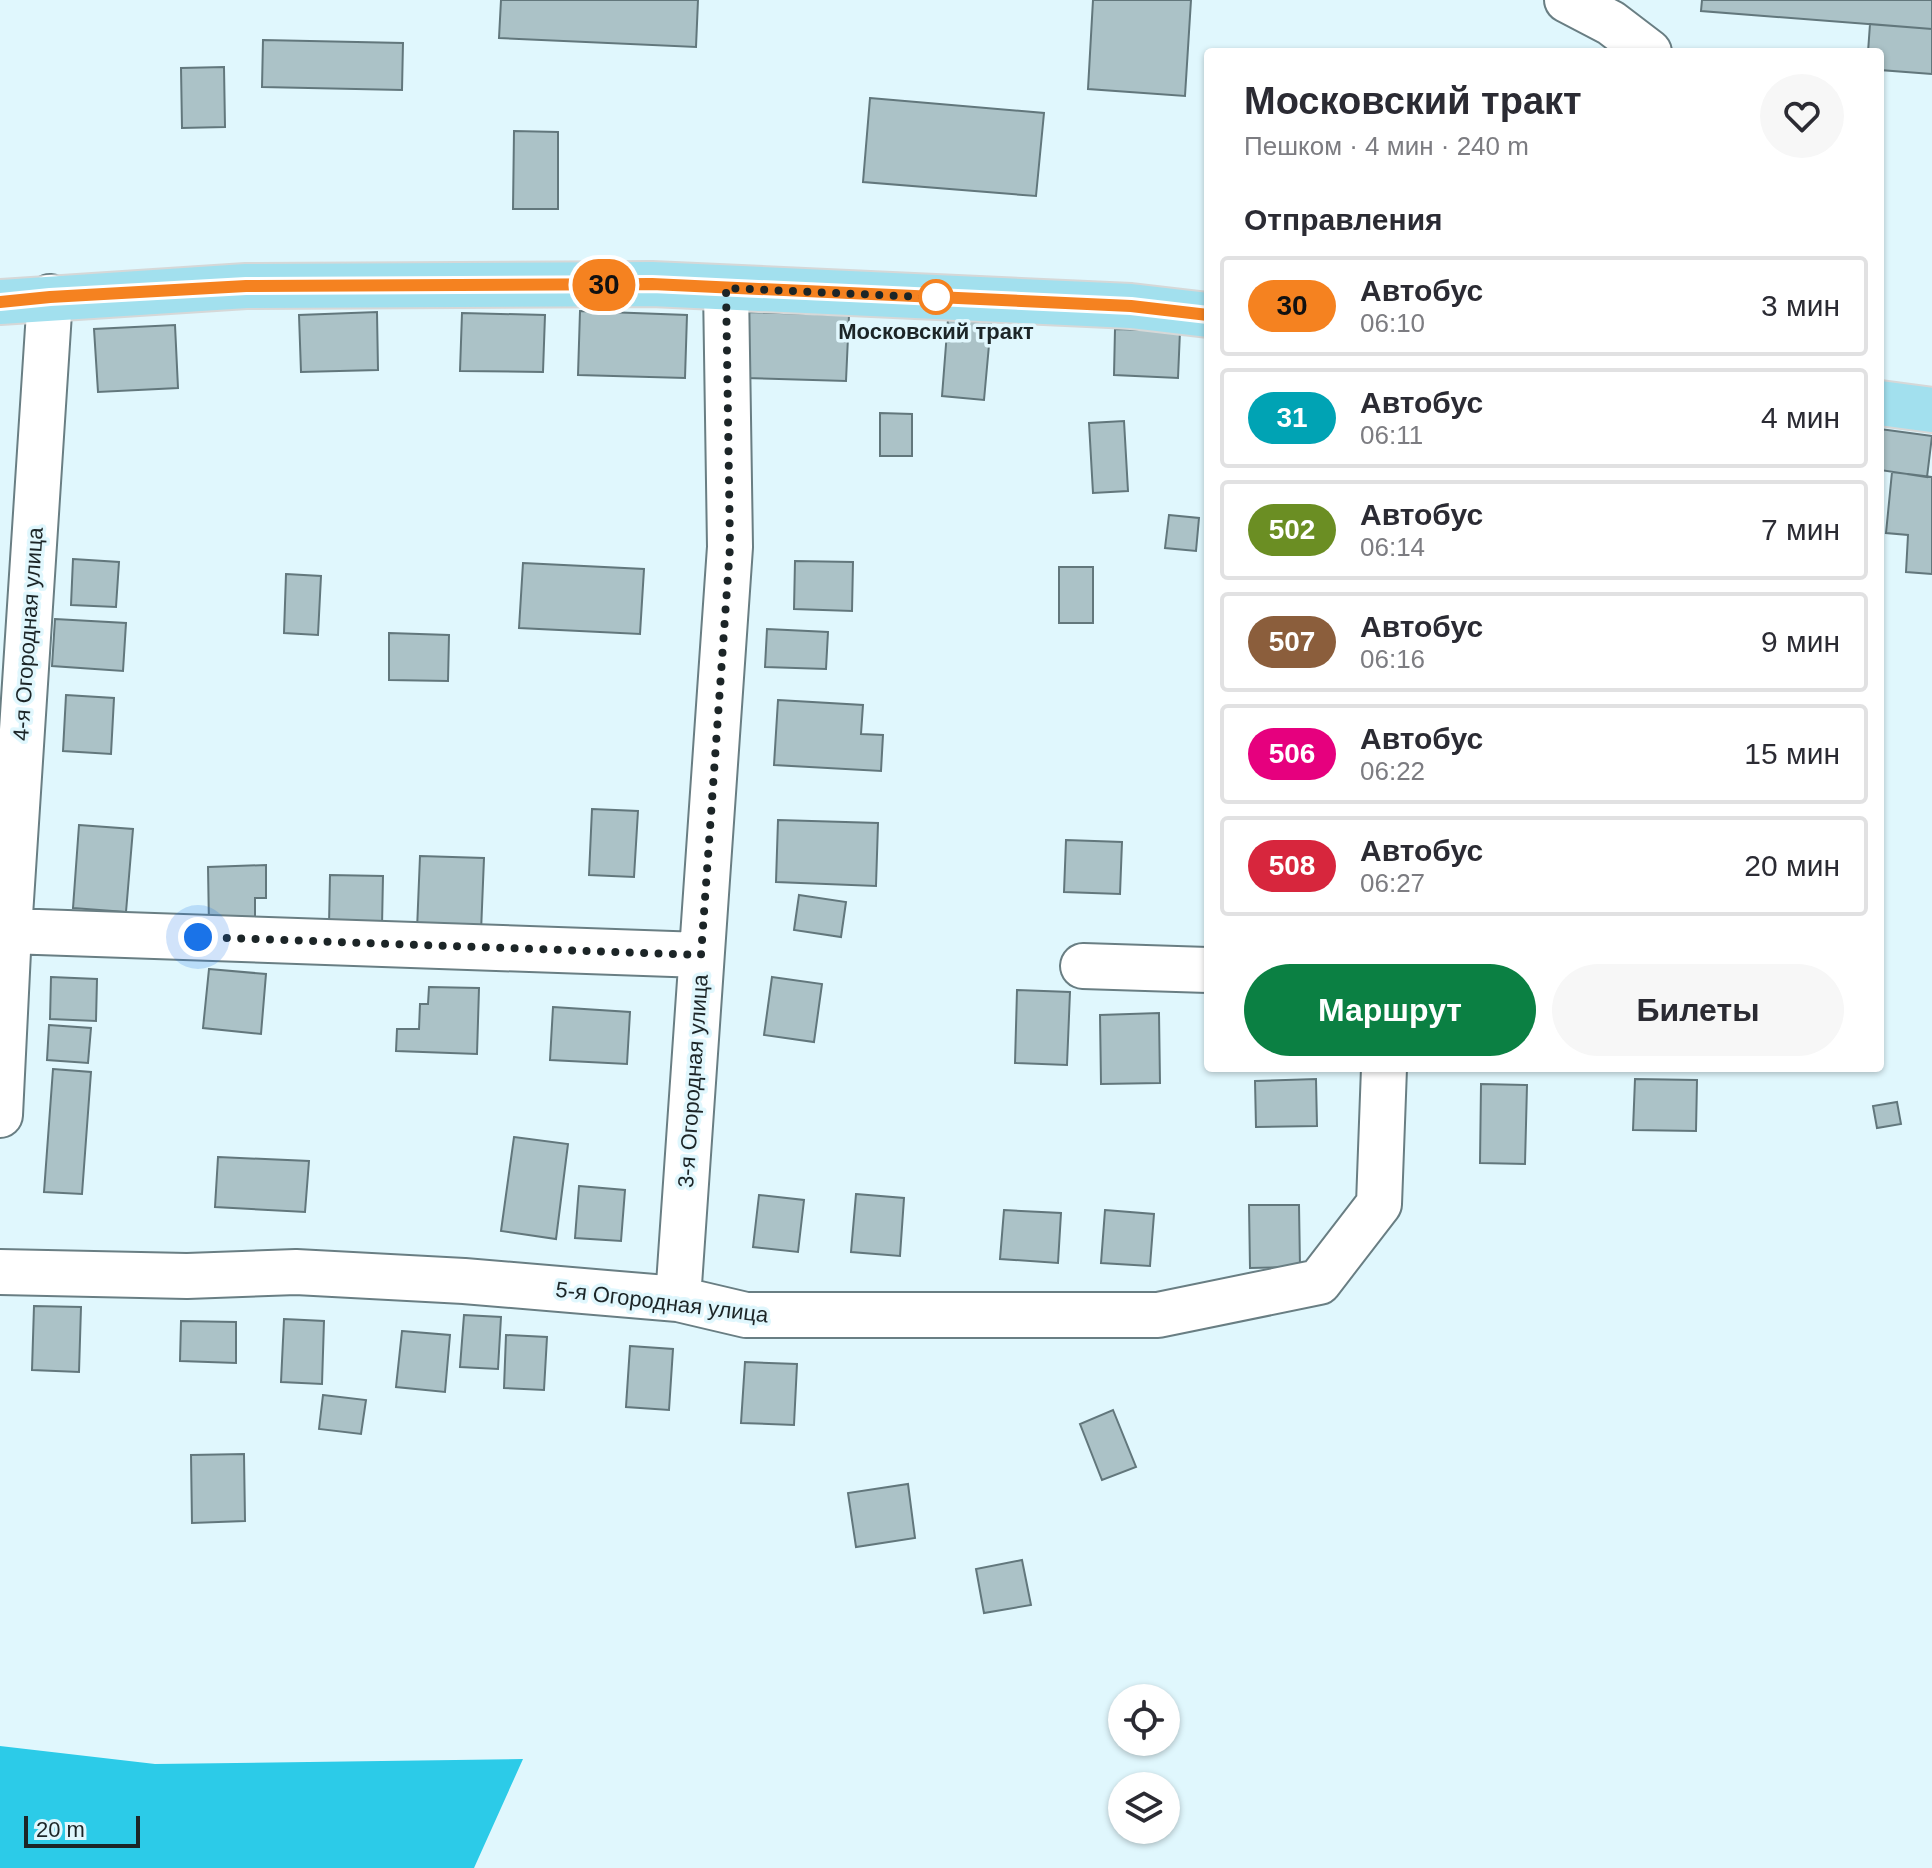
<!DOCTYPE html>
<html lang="ru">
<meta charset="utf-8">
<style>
body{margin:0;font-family:Arial,sans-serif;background:#f7f7f7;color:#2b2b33;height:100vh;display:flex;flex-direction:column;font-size:30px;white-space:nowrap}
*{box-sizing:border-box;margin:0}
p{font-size:26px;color:#7c7c81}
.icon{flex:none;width:44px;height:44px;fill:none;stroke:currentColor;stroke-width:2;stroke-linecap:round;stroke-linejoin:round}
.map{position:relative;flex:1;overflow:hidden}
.drawer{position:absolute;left:1204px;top:48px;width:680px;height:1024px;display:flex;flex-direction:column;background:#fff;border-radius:8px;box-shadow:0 2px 6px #0004}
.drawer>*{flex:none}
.badge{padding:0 16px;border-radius:26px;font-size:28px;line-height:52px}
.controls{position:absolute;left:1108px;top:1684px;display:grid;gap:16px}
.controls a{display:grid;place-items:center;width:72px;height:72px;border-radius:50%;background:#fff;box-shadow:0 2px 6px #0004;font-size:40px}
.scale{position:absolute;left:24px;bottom:20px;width:116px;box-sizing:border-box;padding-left:8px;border:4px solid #1c2527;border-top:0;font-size:22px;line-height:28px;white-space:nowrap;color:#1c2527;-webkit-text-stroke:6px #e0f7fd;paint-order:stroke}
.you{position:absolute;width:40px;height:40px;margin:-20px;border:6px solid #fff;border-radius:50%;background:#1a73e8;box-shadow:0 0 0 12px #1a73e833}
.map>.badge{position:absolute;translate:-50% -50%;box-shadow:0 0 0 4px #fff}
h2{padding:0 40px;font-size:30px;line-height:72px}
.round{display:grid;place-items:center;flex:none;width:84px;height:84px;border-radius:42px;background:#f7f7f7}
.headline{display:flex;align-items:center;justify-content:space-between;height:136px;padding:0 40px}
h1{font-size:38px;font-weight:800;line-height:60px}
.button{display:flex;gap:16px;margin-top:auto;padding:16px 40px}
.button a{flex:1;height:92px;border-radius:48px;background:#0b8043;color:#fff;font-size:32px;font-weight:800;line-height:92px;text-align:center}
.button a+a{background:#f7f7f7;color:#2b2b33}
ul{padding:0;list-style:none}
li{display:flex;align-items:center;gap:24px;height:100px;margin:0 16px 12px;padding:0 24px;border:4px solid #e1e1e2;border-radius:8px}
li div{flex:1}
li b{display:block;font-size:30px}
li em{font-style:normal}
li .badge{min-width:88px;font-weight:700;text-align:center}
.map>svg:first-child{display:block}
.forest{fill:#2ccbe8}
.building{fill:#abc2c7;stroke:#62777c;stroke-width:2}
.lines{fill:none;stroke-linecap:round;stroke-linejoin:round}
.minor-casing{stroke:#697e83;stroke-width:48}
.major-casing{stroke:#d6d8d8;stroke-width:48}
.minor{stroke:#fff;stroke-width:44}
.major{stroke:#a2e0ee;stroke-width:44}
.line-casing{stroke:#fff;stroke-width:18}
.line{stroke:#f58220;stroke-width:12}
.walk{stroke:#1c2527;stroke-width:8;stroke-dasharray:0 14.4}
.stop-dot{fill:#fff;stroke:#f58220;stroke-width:4}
.labels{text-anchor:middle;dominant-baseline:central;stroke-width:7;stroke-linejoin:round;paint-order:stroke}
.stop-label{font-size:22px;font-weight:bold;fill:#1c2527;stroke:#e0f7fd}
.street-label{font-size:22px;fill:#1c2527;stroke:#e0f7fd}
</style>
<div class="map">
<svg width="1932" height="1868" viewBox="0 0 1932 1868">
<rect width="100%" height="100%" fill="#e0f7fd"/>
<path class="forest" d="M0,1746L155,1764L523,1759L474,1868H0Z"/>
<path class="building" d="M501,0H698L696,47L499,38Z
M1093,0H1191L1185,96L1088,89Z
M1702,0H1932V29L1701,11Z
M1870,24L1932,29V74L1880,70V52H1868Z
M263,40L403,43L402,90L262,87Z
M224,67L225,127L182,128L181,68Z
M870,98L1044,113L1036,196L863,182Z
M514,131L558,132V209H513Z
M580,311L687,315L685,378L578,375Z
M377,312L378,370L301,372L299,315Z
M748,312L849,315L846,381L745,378Z
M462,313L545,315L543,372L460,371Z
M948,319L991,323L984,400L942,396Z
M175,325L178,388L98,392L94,329Z
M1115,329L1180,331L1178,378L1114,375Z
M880,413L912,414V456H880Z
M1124,421L1128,491L1093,493L1089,423Z
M1880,429L1932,436L1927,477L1880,470Z
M1892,472L1932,477V574L1906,572L1908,535L1886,533Z
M1169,515L1199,518L1196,551L1165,548Z
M73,559L119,562L116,607L71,605Z
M795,561L853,562L852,611L794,609Z
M523,563L644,569L640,634L519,628Z
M1059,567H1093V623H1059Z
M286,574L321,576L318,635L284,633Z
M55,619L126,623L123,671L52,666Z
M767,629L828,632L826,669L765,667Z
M389,633L449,635L448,681L389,680Z
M66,695L114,698L111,754L63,751Z
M778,700L863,705L861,734L883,735L881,771L774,765Z
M592,809L638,811L634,877L589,875Z
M778,820L878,823L876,886L776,882Z
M79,825L133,829L126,912L73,908Z
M1066,840L1122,842L1120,894L1064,892Z
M420,856L484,858L481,932L417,930Z
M266,865V898H255V926L209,927L208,867Z
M330,875L383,876L382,926L329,925Z
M799,895L846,902L841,937L794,930Z
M209,969L266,974L261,1034L203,1028Z
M51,977L97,979L96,1021L50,1019Z
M772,977L822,984L814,1042L764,1035Z
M429,987L479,988L477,1054L396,1051L397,1029H419L420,1004H428Z
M1017,990L1070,992L1067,1065L1015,1063Z
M553,1007L630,1012L627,1064L550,1060Z
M1159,1013L1160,1083L1101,1084L1100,1015Z
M49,1025L91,1028L88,1063L47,1060Z
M53,1069L91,1072L82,1194L44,1192Z
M1316,1079L1317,1126L1256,1127L1255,1081Z
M1635,1079L1697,1080L1696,1131L1633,1130Z
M1481,1084L1527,1085L1525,1164L1480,1163Z
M1897,1102L1901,1124L1877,1128L1873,1106Z
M514,1137L568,1144L556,1239L501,1231Z
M218,1157L309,1161L305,1212L215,1207Z
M579,1186L625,1190L621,1241L575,1238Z
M856,1194L904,1198L900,1256L851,1252Z
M759,1195L804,1200L798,1252L753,1247Z
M1249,1205H1299L1300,1267L1250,1268Z
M1004,1210L1061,1213L1058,1263L1000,1259Z
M1105,1210L1154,1214L1150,1266L1101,1263Z
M34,1306L81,1307L79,1372L32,1370Z
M464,1315L501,1317L498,1369L460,1367Z
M284,1319L324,1321L322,1384L281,1382Z
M181,1321L236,1322V1363L180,1361Z
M402,1331L450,1335L445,1392L396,1387Z
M506,1335L547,1337L544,1390L504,1388Z
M630,1346L673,1349L669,1410L626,1407Z
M745,1362L797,1364L794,1425L741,1423Z
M323,1395L366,1400L361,1434L319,1429Z
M1113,1410L1136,1467L1102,1480L1080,1424Z
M244,1454L245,1521L192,1523L191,1455Z
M908,1484L915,1538L856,1547L848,1493Z
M1022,1560L1031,1605L984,1613L976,1569Z"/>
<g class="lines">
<defs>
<path id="minor" d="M1567,0L1611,23L1649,52
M9,931L701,955
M1083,966L1208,970
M0,1115L9,931L50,297
M0,1272L187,1276L296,1272L464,1281L678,1299L746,1315H1158L1319,1282L1379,1204L1384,1068
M678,1299L730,547L726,288"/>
<path id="major" d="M0,302L246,286L652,284L1131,306L1208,315
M1880,403L1932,410"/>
</defs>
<use href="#minor" class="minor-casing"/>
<use href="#major" class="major-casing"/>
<use href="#minor" class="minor"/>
<use href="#major" class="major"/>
</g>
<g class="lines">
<defs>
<path id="line" d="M0,302L50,297L246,286L652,284L1131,306L1208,315"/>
</defs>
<use href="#line" class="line-casing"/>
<use href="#line" class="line"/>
<path class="walk" d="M198,937L701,955L730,547L726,288L944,298L936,297"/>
</g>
<circle class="stop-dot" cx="936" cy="297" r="16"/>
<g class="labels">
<g class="stop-label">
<text x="936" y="331">Московский тракт</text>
</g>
<g class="street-label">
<text transform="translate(28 634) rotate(-86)">4-я Огородная улица</text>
<text transform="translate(693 1081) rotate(-86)">3-я Огородная улица</text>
<text transform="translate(662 1302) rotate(7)">5-я Огородная улица</text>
</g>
</g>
</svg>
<div class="controls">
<a><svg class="icon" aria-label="locate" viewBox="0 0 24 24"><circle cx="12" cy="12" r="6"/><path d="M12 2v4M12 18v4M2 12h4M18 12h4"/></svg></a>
<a><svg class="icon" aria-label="layers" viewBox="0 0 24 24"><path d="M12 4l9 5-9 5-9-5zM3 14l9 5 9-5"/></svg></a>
</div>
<div class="scale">20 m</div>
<div class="you" style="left:198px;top:937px"></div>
<b class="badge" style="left:604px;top:285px;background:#f58220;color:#111">30</b>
<section class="drawer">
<div class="headline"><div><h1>Московский тракт</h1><p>Пешком · 4 мин · 240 m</p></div><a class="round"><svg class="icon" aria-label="heart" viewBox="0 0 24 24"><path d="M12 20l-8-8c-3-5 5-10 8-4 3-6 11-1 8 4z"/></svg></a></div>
<h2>Отправления</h2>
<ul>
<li><span class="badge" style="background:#f58220;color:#111">30</span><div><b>Автобус</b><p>06:10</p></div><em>3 мин</em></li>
<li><span class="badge" style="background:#00a3b4;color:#fff">31</span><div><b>Автобус</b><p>06:11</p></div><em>4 мин</em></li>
<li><span class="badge" style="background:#6b8e23;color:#fff">502</span><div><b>Автобус</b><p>06:14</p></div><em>7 мин</em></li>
<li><span class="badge" style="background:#8b5e3c;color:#fff">507</span><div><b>Автобус</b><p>06:16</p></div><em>9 мин</em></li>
<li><span class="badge" style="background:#e6007e;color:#fff">506</span><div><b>Автобус</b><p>06:22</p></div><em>15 мин</em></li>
<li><span class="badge" style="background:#d7263d;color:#fff">508</span><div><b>Автобус</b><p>06:27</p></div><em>20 мин</em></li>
</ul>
<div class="button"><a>Маршрут</a><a>Билеты</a></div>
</section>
</div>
